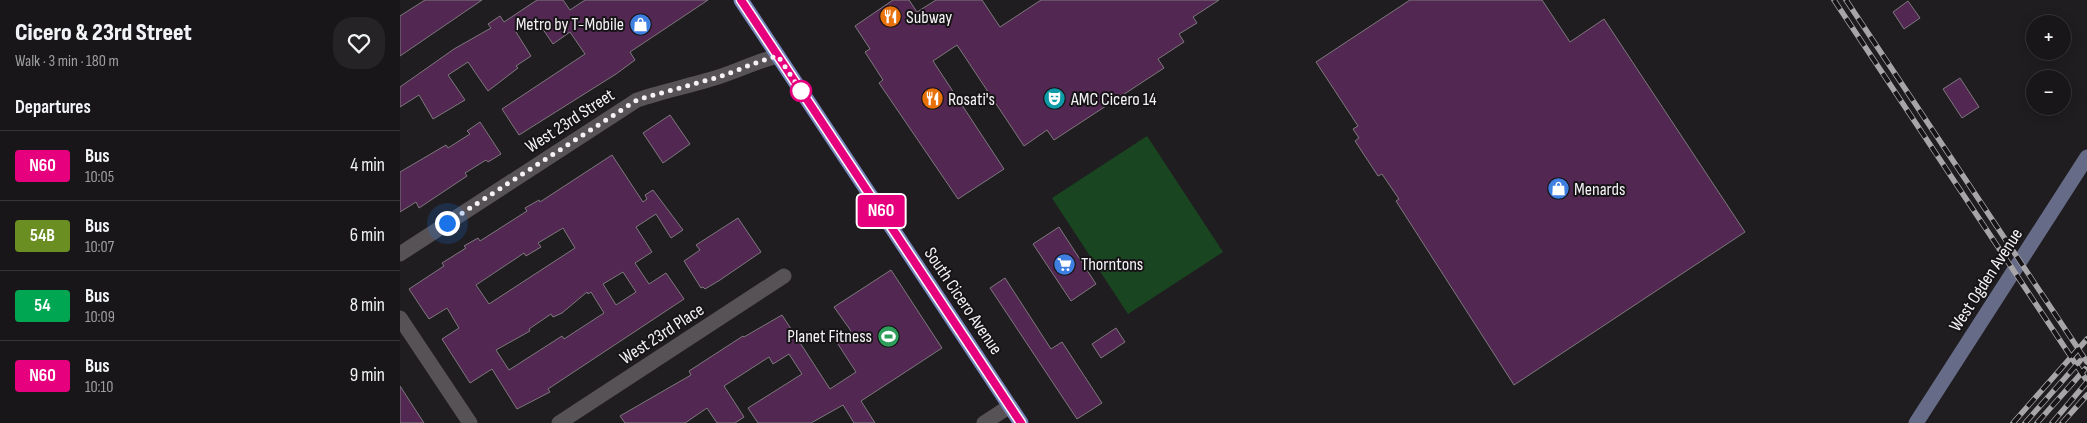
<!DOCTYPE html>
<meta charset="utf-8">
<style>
body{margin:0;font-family:"Sofia Sans Condensed",sans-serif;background:#252325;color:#f1f3f6;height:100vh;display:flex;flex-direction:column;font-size:19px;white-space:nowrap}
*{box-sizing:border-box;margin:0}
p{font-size:16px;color:#9f9fa2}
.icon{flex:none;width:28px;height:28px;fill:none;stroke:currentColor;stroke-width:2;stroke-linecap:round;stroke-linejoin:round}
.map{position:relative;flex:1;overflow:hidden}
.sheet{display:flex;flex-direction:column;background:#181618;width:400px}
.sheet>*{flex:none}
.badge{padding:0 10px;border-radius:4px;font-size:18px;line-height:32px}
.controls{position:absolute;left:1626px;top:15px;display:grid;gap:10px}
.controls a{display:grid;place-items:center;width:45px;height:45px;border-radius:50%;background:#181618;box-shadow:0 2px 12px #0003,0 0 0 1px #363537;font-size:25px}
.you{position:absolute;width:25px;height:25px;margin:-12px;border:4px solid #fff;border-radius:50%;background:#1a73e8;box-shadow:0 0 0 8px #1a73e833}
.map>.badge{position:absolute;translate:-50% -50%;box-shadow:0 0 0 2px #fff}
h2{padding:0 15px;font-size:19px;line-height:45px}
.round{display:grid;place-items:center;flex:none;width:52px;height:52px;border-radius:20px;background:#252325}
.head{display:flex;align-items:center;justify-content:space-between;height:85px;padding:0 15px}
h1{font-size:24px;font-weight:800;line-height:38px}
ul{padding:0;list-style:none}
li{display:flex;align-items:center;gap:15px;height:70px;padding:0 15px;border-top:1px solid #363537}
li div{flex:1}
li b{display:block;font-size:19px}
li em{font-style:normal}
li .badge{min-width:55px;font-weight:700;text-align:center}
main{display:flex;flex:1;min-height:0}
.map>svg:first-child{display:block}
.green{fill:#194520}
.building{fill:#522751;stroke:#7d797d;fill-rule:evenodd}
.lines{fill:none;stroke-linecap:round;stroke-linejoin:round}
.street{stroke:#575256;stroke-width:15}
.secondary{stroke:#666c88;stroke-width:15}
.primary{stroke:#7586bb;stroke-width:15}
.rail-casing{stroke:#a8a5a8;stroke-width:5.5}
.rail{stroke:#171417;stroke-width:4;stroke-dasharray:11;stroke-linecap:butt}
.line-casing{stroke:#fff;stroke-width:11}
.line{stroke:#e6007e;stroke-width:8}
.walk{stroke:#f5f2f5;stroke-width:5;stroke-dasharray:0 9}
.stop-dot{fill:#fff;stroke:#e6007e;stroke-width:2.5}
.labels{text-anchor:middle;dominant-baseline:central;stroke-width:4;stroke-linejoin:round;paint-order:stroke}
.poi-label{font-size:18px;fill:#f5f2f5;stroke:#171417;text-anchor:start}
.street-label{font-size:18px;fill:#f5f2f5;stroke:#171417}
</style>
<main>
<section class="sheet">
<div class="head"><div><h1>Cicero &amp; 23rd Street</h1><p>Walk · 3 min · 180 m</p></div><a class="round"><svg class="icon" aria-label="heart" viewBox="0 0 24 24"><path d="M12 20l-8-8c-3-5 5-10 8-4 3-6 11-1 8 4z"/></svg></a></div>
<h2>Departures</h2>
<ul>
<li><span class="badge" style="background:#e6007e;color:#fff">N60</span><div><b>Bus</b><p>10:05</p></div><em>4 min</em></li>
<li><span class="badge" style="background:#6b8e23;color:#fff">54B</span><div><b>Bus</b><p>10:07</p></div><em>6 min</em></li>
<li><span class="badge" style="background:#00a651;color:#fff">54</span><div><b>Bus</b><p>10:09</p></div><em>8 min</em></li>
<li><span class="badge" style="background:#e6007e;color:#fff">N60</span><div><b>Bus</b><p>10:10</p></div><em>9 min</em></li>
</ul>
</section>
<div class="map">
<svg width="1687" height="423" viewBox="0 0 1687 423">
<rect width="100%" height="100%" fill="#201d20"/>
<path class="green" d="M747,136L823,252L728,314L652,198Z"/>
<path class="building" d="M25,0H82L0,56V16Z
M137,0H163L170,10L185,0H308L230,52L235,60L216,74L119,135L102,109L185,54L170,32L153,44L136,19L116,32L131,56L116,66L118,68L88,91L68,62L48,75L65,100L33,119L19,95L0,107V87L54,49L91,28L88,24L100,16L104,22Z
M493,0H509L517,12L536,0H582L600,27L641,0H819L793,17L797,23L779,34L784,42L758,59L764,68L654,140L647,130L624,146L557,45L533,61L604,169L558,199L479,83L483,80L465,52L470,49L455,26Z
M1010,0H1142L1170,42L1204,19L1345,232L1114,385L996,201L999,199L982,174L978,176L955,141L959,138L953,129L958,126L916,62Z
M1508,1L1520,18L1504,29L1493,12Z
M1560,78L1579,107L1562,118L1543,89Z
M270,115L290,144L263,163L243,133Z
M80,122L101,154L88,162L86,160L65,173L67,176L19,208L16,202L0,212V172L46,145L48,148L70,134L67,131Z
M212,155L243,202L247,199L245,195L253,190L283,230L271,238L256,214L236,227L252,252L235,263L249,284L266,273L284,299L148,389L150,392L117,409L92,369L70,383L42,339L59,328L47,308L29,319L9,289L44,266L42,263L66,248L64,246L78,238L80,241L127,211L125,208L139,200L140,202ZM163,228L175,248L89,304L76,285L124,253L126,256L141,247L138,243ZM223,272L236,292L216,305L203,284ZM187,292L188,294L191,292L204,313L164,339L162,336L109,370L96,350L130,331L129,329L151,314L153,317L162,313Z
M338,218L361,252L320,280L305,289L303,287L301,288L284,261L300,250L296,245Z
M659,227L696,284L671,301L633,244Z
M491,270L542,348L461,401L475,423H454L443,405L411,423H358L348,408L402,374L389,354L373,364L369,357L324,386L344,417L335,423H317L307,408L285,423H225L220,416L291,375L289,371L343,336L344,337L382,315L430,389L456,372L436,341L451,331L434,307Z
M605,278L651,349L662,342L702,403L677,419L590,288Z
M716,328L725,342L701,358L692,344Z
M0,386L24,423H0Z"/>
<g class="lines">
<path class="street" d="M0,254L237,100C260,92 284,87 308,80C332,74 353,62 378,56
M0,318L70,423
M159,423L384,276
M584,423L610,406"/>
<path class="secondary" d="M1516,423L1687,157"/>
<path class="primary" d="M341,0L621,423"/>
<defs>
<path id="rail" d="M1434,0L1687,381
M1446,0L1687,362
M1613,423L1687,339
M1625,423L1680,361
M1637,423L1685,369
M1652,423L1687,382
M1662,423L1687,395"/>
</defs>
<use href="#rail" class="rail-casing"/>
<use href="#rail" class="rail"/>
</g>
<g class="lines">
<defs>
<path id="line" d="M341,0L621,423"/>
</defs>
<use href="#line" class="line-casing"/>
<use href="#line" class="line"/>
<path class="walk" d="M47,223L237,100C260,93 284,87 308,80C332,74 353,62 378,56L401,91"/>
</g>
<defs>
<symbol id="restaurant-disc" viewBox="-11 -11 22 22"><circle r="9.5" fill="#e8710a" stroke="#171417"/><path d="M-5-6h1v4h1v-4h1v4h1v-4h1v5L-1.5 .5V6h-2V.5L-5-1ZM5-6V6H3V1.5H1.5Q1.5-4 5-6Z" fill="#fff"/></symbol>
<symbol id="shop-disc" viewBox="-11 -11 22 22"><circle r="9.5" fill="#3f7fe0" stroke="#171417"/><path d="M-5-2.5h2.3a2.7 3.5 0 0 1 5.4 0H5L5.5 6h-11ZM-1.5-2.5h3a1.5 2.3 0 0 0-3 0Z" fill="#fff"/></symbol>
<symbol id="theatre-disc" viewBox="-11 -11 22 22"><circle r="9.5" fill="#0f9aa8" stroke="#171417"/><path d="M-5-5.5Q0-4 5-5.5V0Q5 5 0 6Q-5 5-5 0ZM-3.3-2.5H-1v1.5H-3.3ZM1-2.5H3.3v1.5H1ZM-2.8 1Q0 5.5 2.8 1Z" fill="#fff"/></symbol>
<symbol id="supermarket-disc" viewBox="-11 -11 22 22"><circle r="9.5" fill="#3f7fe0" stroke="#171417"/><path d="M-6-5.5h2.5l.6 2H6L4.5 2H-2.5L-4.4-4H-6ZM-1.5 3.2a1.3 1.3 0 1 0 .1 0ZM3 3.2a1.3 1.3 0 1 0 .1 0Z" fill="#fff"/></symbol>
<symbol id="stadium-disc" viewBox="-11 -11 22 22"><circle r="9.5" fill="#2e9e5b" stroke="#171417"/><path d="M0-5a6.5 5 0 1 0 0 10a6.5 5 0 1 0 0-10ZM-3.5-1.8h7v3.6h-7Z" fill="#fff"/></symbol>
</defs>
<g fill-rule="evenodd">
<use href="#restaurant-disc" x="478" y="4" width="25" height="25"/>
<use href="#shop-disc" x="228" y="12" width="25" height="25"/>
<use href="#restaurant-disc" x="520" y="86" width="25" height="25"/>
<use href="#theatre-disc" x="642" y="86" width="25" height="25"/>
<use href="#shop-disc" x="1146" y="176" width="25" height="25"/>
<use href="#supermarket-disc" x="652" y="252" width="25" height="25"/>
<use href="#stadium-disc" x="476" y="324" width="25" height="25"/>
</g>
<circle class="stop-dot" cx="401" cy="91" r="10"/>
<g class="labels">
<g class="poi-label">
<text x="506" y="17">Subway</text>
<text x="224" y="24" text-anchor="end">Metro by T-Mobile</text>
<text x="548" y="99">Rosati's</text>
<text x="671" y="99">AMC Cicero 14</text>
<text x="1174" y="189">Menards</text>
<text x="681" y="264">Thorntons</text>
<text x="472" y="336" text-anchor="end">Planet Fitness</text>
</g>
<g class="street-label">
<text transform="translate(170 121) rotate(-33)">West 23rd Street</text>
<text transform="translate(1586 280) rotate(-57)">West Ogden Avenue</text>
<text transform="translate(563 301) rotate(56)">South Cicero Avenue</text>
<text transform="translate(262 334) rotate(-33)">West 23rd Place</text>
</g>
</g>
</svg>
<div class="controls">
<a>+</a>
<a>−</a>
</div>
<div class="you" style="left:47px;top:223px"></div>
<b class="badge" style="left:481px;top:211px;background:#e6007e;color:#fff">N60</b>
</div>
</main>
